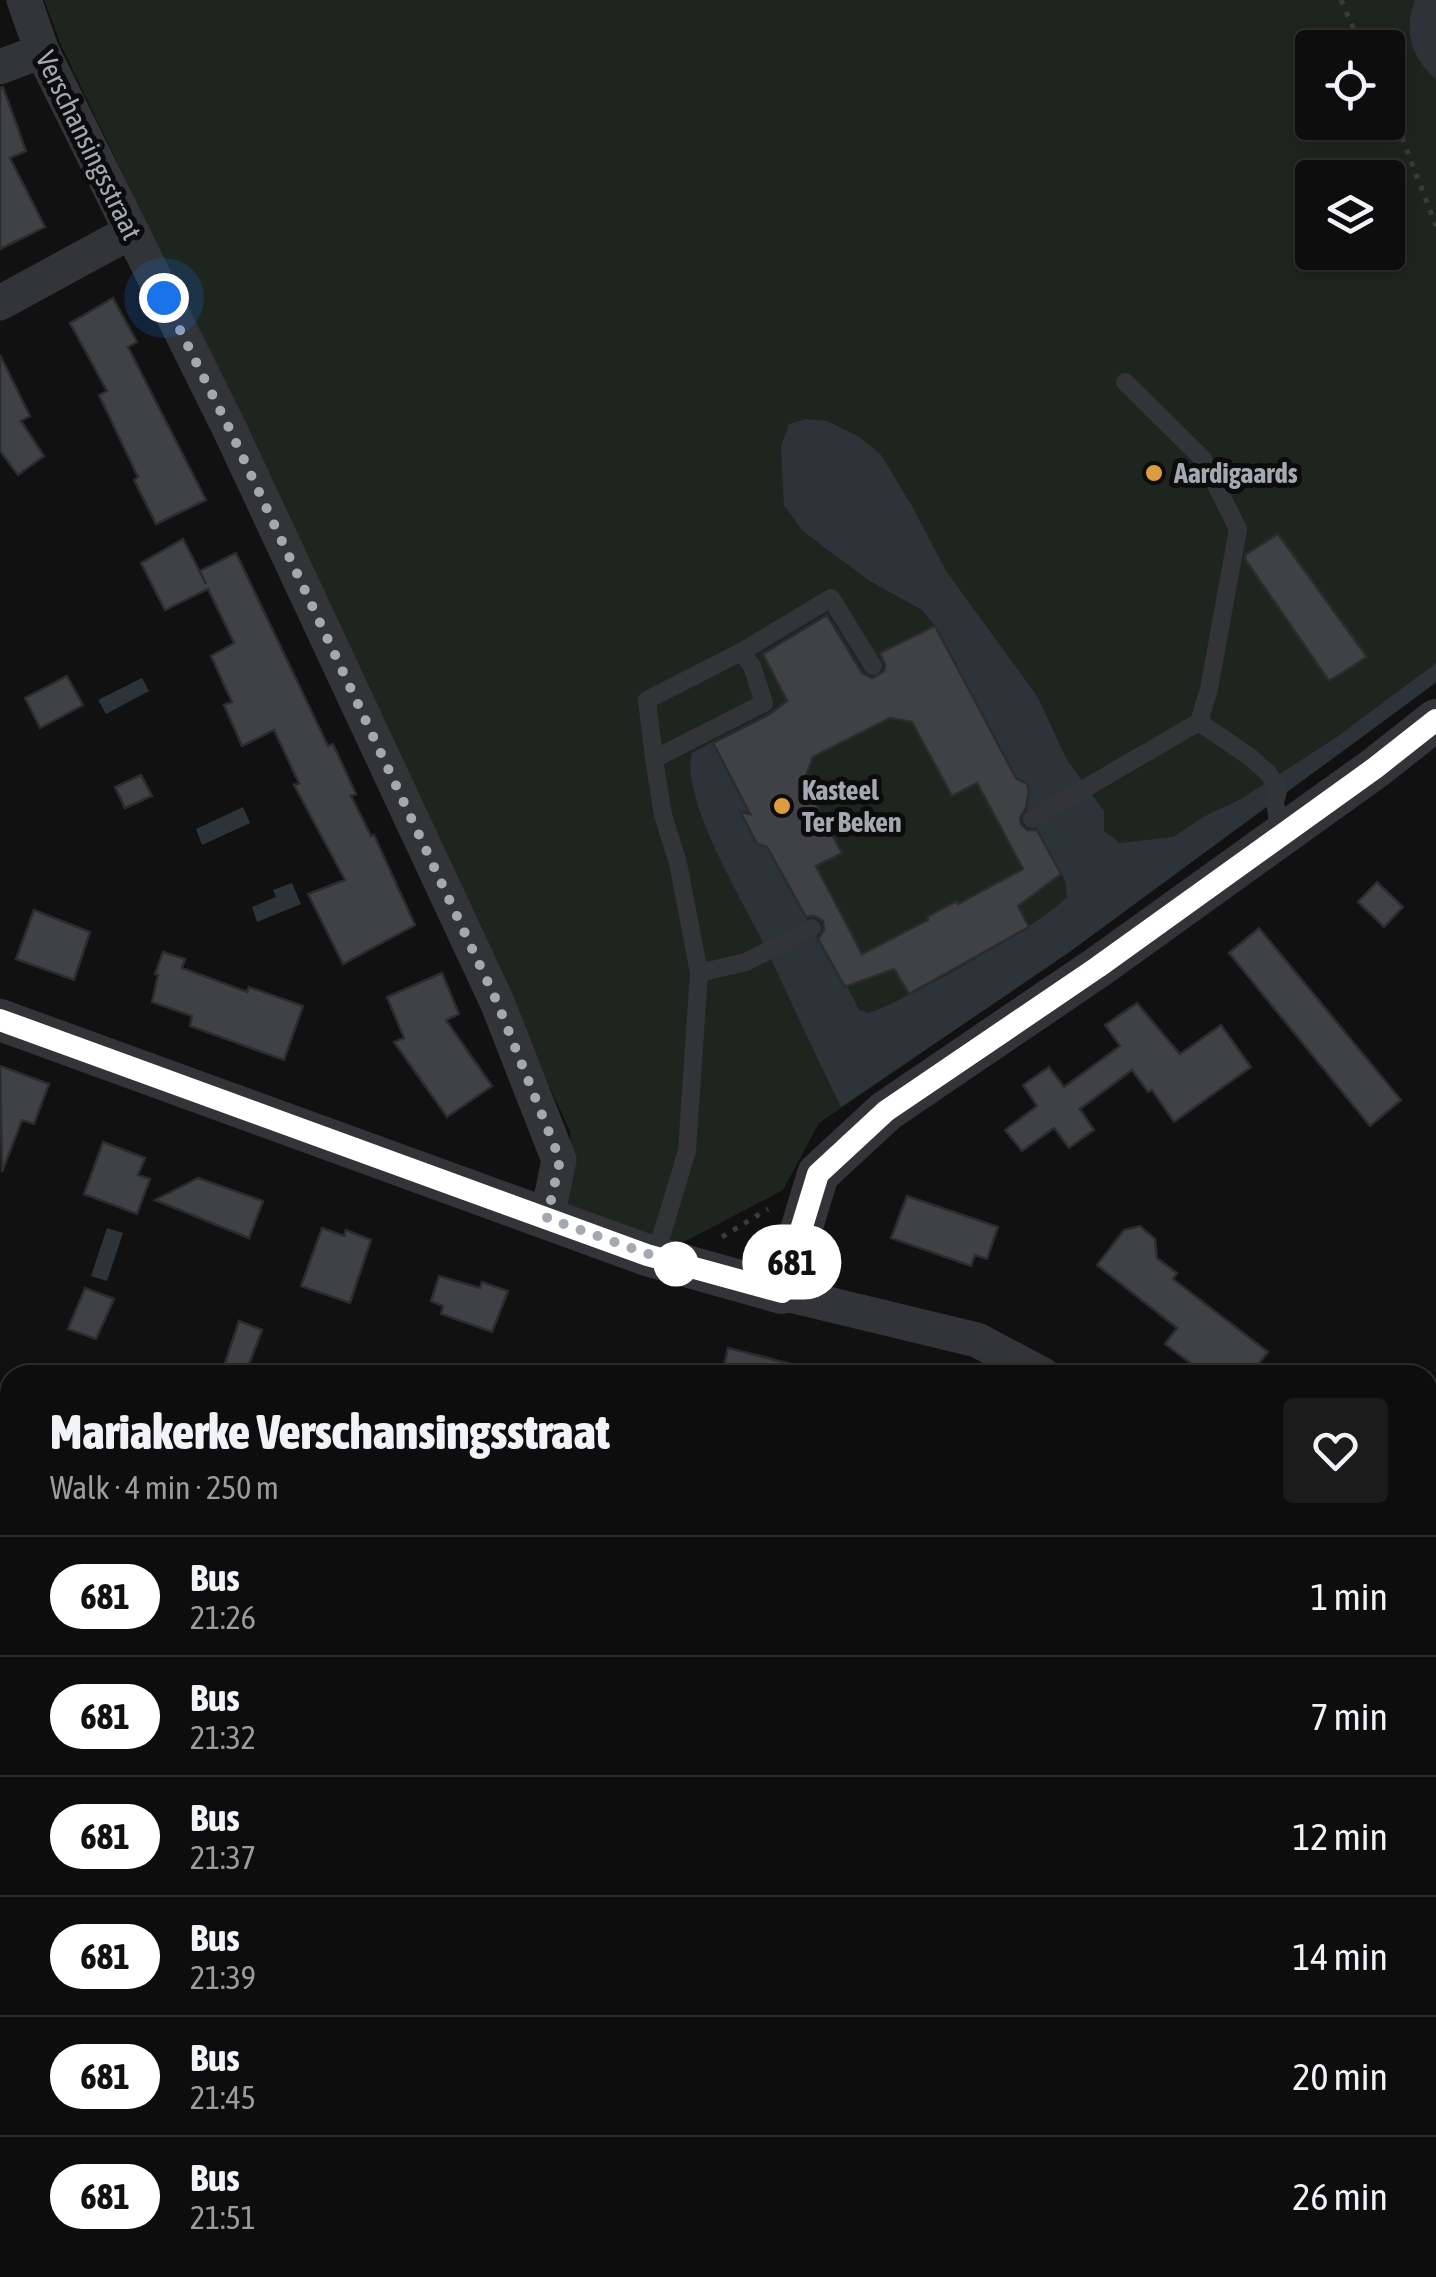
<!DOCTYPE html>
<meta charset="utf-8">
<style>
body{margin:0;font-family:"Asap Condensed",sans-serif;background:#1b1b1c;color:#f1f3f6;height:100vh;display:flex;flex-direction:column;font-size:38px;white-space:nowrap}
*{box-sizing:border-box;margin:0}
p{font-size:32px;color:#9a9c9e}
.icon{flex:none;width:55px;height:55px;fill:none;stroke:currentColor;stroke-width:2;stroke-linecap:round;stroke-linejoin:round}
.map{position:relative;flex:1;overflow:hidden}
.drawer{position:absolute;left:0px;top:1365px;width:1438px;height:912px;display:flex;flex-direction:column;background:#0d0d0e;border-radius:30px 30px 0 0;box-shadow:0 5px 15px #0003,0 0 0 2px #2d2d2e}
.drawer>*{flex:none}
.badge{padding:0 20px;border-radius:32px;font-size:35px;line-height:65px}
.tools{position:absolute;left:1295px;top:30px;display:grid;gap:20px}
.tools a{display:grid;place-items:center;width:110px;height:110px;border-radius:10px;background:#0d0d0e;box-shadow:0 5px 15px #0003,0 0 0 2px #2d2d2e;font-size:50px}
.you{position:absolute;width:50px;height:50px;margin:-25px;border:8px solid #fff;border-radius:50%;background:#1a73e8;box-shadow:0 0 0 15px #1a73e833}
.map>.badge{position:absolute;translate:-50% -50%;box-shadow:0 0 0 5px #fff}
.round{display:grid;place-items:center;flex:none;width:105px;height:105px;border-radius:10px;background:#1b1b1c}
.overview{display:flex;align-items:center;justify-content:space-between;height:170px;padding:0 50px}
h1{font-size:48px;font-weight:800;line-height:75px}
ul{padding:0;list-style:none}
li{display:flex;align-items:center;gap:30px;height:120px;padding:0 50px;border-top:2px solid #2d2d2e}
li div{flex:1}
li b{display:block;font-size:38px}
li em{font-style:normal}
li .badge{min-width:110px;font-weight:700;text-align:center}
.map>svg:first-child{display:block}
.green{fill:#1e251e;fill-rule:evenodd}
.water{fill:#2c3439}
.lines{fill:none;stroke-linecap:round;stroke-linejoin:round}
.stream{stroke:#2c3439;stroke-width:9}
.building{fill:#404145;stroke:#2b2c2e;stroke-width:2.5;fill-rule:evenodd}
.path{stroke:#393b3e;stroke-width:5;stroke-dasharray:5 8;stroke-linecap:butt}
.service{stroke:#333437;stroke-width:18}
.minor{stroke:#333437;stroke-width:35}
.tertiary{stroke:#333437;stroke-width:42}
.line-casing{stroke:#fff;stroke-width:22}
.line{stroke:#fff;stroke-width:15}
.walk{stroke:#a4a9b1;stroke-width:10;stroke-dasharray:0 18}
.poi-dot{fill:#dc9d40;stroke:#0c0c0d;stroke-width:4}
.stop-dot{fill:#fff;stroke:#fff;stroke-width:5}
.labels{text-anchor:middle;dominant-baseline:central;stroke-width:10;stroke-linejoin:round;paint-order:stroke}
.street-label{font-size:28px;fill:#a4a9b1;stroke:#0c0c0d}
.poi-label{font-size:28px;font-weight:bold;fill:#a4a9b1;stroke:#0c0c0d;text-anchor:start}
</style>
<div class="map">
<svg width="1436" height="2277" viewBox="0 0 1436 2277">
<rect width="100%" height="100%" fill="#111112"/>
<path class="green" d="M44,0H1436V682L1068,953L819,1123L783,1190L680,1244L559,1215L571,1164L570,1131L244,427L61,45ZM1312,48H1388V122H1312ZM1312,178H1388V252H1312Z
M1436,1943V2253L1428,2245V1953Z
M1048,2268H1183L1193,2277H1058Z"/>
<path class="water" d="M1415,0H1436V79C1411,59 1403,30 1415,0Z
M806,419L827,421L858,436L881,455L912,506L946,571L1037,696L1067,760L1104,811V831L1120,843L1173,837L1203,817L1241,799L1337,737L1436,663V682L1430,687L1068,953L841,1107C815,1054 790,1000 765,946C745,905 679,797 692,753L712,742L750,814L741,812L757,844L767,847L844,986H847L859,1010L869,1013C900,1004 1053,918 1067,896L1065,880L1022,801L1027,798V785L1016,778L935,626L922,610L870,581L825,548L802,530L784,505L781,447L789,424Z
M142,678L149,691L106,714L98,700Z
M243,807L250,823L202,845L196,829Z
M292,883L301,904L257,922L252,907L276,897L273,890Z
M107,1228L123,1233L107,1281L91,1276Z"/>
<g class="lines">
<path class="stream" d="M0,2105L10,2115
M154,2268L162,2277
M1021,2268L1031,2277
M999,2277L1010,2268"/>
</g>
<path class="building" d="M3,87L26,151L10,158L45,227L0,249V88Z
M113,298L137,342L128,347L206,500L156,524L134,480L138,477L99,395L107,391L70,323Z
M0,355L30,416L21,421L44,456L18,475L0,451Z
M1278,534L1367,657L1329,681L1245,559L1246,554Z
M183,539L206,584L200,571L236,553L328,746L333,744L356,794L351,796L371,836L374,835L415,925L343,964L308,894L345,880L294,785L299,783L274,730L242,746L224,705L232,702L211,656L234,643L208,589L165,610L141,563Z
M827,615L862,673L872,678L884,671L885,665L880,653L935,626L1016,778L1027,784L1029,791L1026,808L1020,818L1021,824L1027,830H1037L1061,874L1018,906L1029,927L909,994L894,969L845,987L818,939L824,930L823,921L814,916L806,917L767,847L757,844L740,811L750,814L713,743L770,714L787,701L763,654ZM890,718L912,722L952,796L977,783L1023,869L958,904L957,901L927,917L928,920L862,954L816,866L842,853L804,781L813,757Z
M67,676L83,705L40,728L25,698Z
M141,775L152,796L125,808L115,787Z
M1377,882L1403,907L1384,927L1358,902Z
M34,910L90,932L74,980L16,959Z
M1259,928L1401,1100L1370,1126L1229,953Z
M163,952L185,959L182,968L247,992L249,987L303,1006L284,1060L190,1026L192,1016L152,1002L158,975L155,974Z
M442,973L459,1014L446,1020L492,1086L447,1117L394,1042L404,1038L387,997Z
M1137,1003L1180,1054L1221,1025L1251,1067L1174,1122L1152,1090L1148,1092L1132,1070L1080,1109L1094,1130L1069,1148L1054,1128L1022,1151L1005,1130L1037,1106L1023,1085L1049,1067L1064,1087L1120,1046L1105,1025Z
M0,1066L49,1084L34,1124L22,1120L2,1172Z
M103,1142L145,1158L138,1175L150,1179L137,1214L84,1194Z
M198,1178L263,1201L249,1238L155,1200Z
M907,1196L998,1227L987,1259L975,1255L971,1266L891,1238Z
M1140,1226L1155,1239L1157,1258L1177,1273L1173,1279L1268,1352L1250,1375H1206L1165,1344L1177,1328L1097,1265L1124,1230Z
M322,1228L344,1236L346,1230L371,1240L350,1303L301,1286Z
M439,1276L480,1288L482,1282L508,1291L492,1332L441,1314L443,1306L431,1301Z
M85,1288L114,1299L96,1339L68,1329Z
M239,1321L262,1330L245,1375H221Z
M728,1348L799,1366L798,1375H722Z"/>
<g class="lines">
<path class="path" d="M1341,0L1362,48
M1388,101L1436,226
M722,1237L768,1209
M1428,1971L1436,1960
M1428,1994L1436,2003
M1428,2229L1436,2237
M1421,2268L1422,2277"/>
<path class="service" d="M1125,382L1203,459L1238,529L1209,689L1199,722L1250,757L1269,774L1278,791L1275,802L1280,836
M741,652L831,598L873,666
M654,759L647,700L741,652L752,666L764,703L654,759L663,815L678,863L699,973L687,1151L655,1257
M1032,819L1199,722
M699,973L746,962L812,928"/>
<path class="minor" d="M24,0L42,51L231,432L497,1002L559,1160L547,1218
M0,67L42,51
M0,303L130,232
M782,1293L977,1340L1043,1375
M1428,1518L1436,1509
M0,1622L10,1632
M476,2268L483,2277
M841,2277L849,2268"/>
<path class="tertiary" d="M0,1020L647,1255L782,1293L818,1174L886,1111L1098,967L1375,768L1436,720"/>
</g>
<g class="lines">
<defs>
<path id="line" d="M0,1020L647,1255L782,1292L818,1174L886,1111L1098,967L1375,768L1436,720"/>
</defs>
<use href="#line" class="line-casing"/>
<use href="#line" class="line"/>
<path class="walk" d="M164,298L231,432L497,1002L560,1160L547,1218L682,1266L676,1264"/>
</g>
<g class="poi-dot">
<circle cx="1154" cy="473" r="10"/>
<circle cx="782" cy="806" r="10"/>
</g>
<circle class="stop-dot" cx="676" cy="1264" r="20"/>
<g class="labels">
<g class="street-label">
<text transform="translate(89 145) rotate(64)">Verschansingsstraat</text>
</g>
<g class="poi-label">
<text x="1174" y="473">Aardigaards</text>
<text x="802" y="790">Kasteel<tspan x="802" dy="32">Ter Beken</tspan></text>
</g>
</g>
</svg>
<div class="tools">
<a><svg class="icon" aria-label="locate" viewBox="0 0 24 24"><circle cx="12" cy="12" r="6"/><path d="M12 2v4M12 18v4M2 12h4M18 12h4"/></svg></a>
<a><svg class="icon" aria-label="layers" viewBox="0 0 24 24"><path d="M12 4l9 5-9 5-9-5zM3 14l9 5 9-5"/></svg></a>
</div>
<div class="you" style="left:164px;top:298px"></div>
<b class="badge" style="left:792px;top:1262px;background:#fff;color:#111">681</b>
<section class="drawer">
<div class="overview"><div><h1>Mariakerke Verschansingsstraat</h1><p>Walk · 4 min · 250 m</p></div><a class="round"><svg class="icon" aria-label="heart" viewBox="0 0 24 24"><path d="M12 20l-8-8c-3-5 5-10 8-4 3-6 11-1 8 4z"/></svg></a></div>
<ul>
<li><span class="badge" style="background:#fff;color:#111">681</span><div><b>Bus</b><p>21:26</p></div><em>1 min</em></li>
<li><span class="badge" style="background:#fff;color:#111">681</span><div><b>Bus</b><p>21:32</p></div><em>7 min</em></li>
<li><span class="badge" style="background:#fff;color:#111">681</span><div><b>Bus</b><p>21:37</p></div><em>12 min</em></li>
<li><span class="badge" style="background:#fff;color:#111">681</span><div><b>Bus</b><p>21:39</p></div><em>14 min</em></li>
<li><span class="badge" style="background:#fff;color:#111">681</span><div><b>Bus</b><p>21:45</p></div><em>20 min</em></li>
<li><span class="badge" style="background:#fff;color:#111">681</span><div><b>Bus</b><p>21:51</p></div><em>26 min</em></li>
</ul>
</section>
</div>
